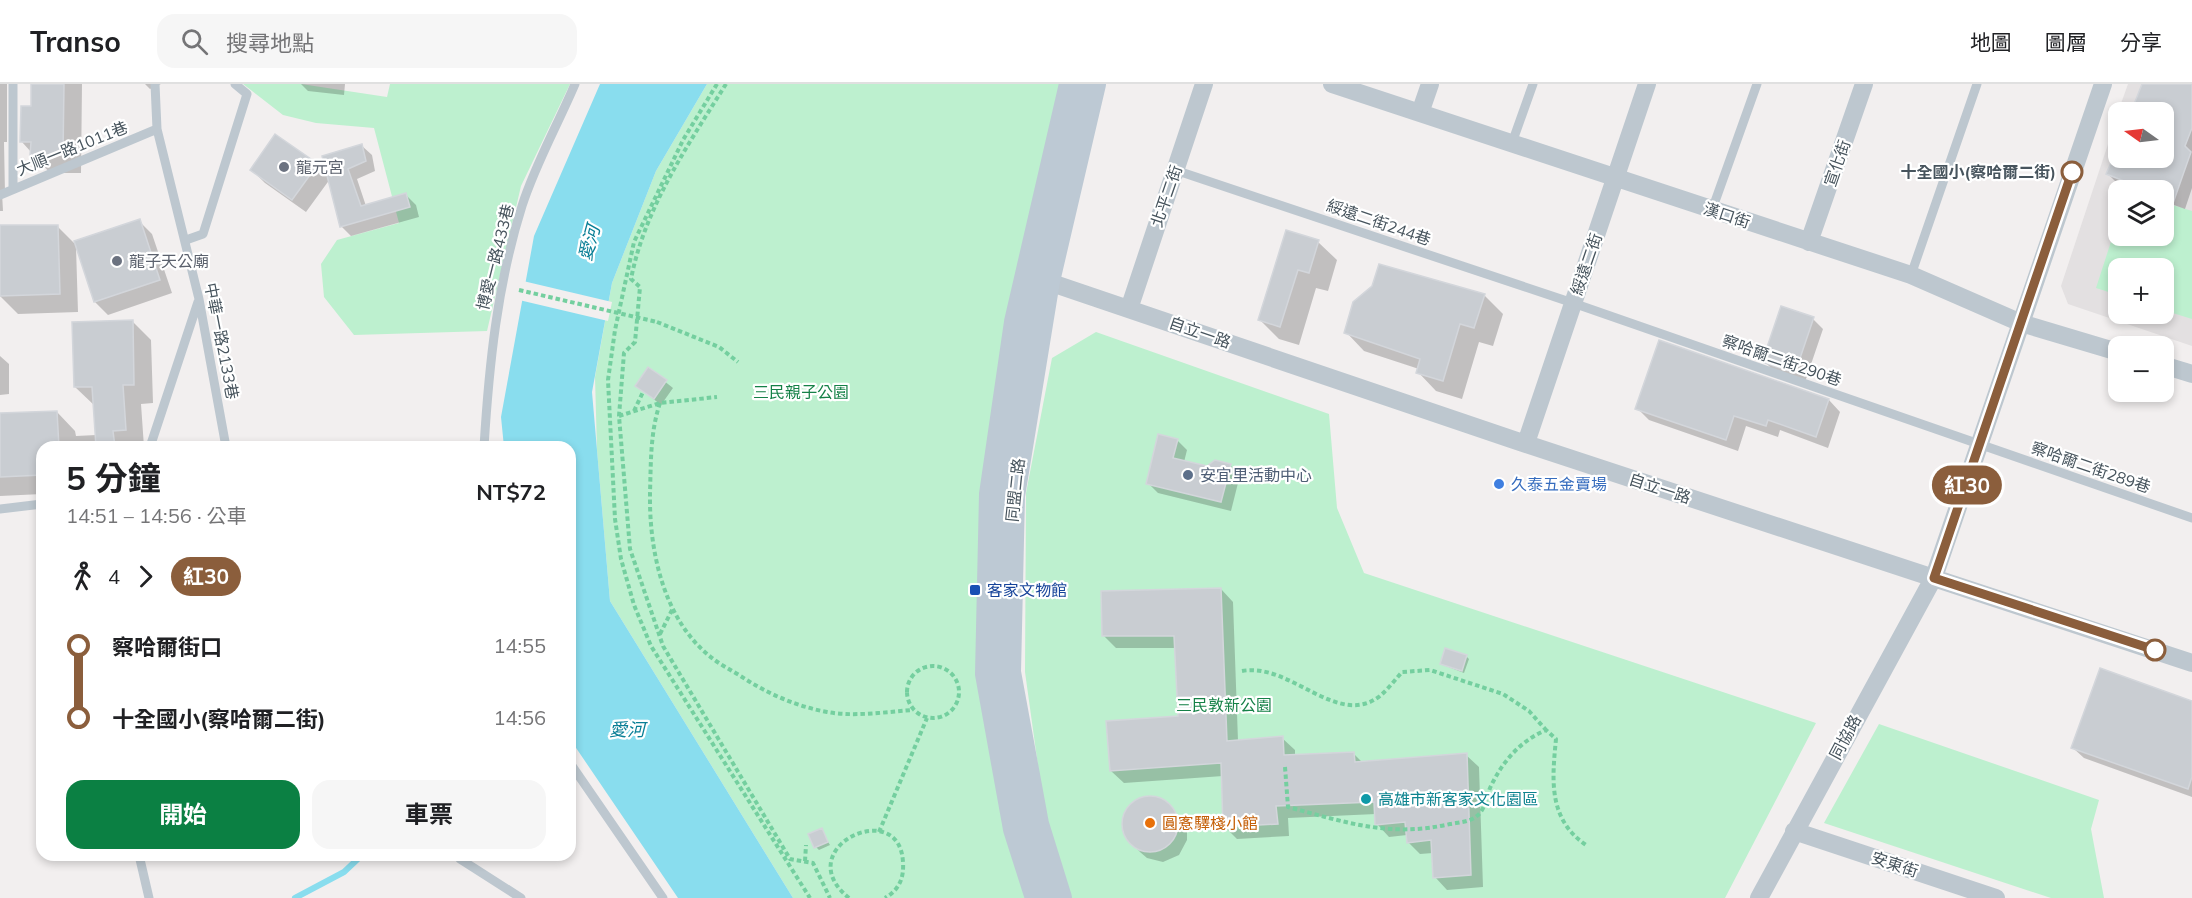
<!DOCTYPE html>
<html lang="zh-TW">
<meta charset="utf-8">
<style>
body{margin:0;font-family:Mulish,"Noto Sans TC",sans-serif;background:#f6f6f6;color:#202124;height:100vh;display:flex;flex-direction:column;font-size:22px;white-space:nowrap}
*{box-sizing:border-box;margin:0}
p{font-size:20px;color:#757577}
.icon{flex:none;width:33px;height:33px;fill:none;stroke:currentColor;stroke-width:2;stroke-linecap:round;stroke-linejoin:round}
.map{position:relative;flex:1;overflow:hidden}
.sheet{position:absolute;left:36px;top:357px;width:540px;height:420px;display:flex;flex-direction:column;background:#fff;border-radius:18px;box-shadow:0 3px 9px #0003}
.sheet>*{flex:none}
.badge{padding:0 12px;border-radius:20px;font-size:21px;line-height:39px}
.needle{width:39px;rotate:284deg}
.buttons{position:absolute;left:2108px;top:18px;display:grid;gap:12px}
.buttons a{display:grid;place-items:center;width:66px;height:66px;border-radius:12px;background:#fff;box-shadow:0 3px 9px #0003;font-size:30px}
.map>.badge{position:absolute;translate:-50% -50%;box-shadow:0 0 0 3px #fff}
.legs{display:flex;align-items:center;gap:9px;height:66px;padding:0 30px;font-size:20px}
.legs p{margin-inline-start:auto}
.overview{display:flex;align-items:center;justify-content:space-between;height:102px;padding:0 30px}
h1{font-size:33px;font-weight:700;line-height:45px}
.button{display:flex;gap:12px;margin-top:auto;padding:12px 30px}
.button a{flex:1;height:69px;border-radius:18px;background:#0b8043;color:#fff;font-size:24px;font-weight:700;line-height:69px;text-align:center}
.button a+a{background:#f6f6f6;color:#202124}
ul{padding:0 30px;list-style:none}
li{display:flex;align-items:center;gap:21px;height:72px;font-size:22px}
li i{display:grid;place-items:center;width:9px;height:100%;margin:0 8px;background:currentColor}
li i::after{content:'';width:15px;height:15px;margin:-8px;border:4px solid;border-radius:50%;background:#fff}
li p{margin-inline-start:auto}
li:first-child i{background:linear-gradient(#0000 50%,currentColor 0)}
li:last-child i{background:linear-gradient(currentColor 50%,#0000 0)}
header{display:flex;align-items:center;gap:36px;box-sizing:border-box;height:84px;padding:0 30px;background:#fff;border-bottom:2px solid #e0e0e0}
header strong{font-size:28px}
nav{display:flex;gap:33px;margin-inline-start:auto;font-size:21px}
.search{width:420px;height:54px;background:#f6f6f6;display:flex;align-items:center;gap:15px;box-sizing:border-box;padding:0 21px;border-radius:18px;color:#757577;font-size:22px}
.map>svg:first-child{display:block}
.education{fill:#e3e0e1;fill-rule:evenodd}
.green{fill:#bdf0cf}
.water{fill:#89ddee}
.pier{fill:#f2efef}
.shadow{fill:#0003;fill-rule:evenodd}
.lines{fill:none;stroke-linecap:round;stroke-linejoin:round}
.stream{stroke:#89ddee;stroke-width:6}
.building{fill:#c9cdd2;stroke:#d3d6db;stroke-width:1.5}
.path{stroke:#74cf9f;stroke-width:4;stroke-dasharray:4.5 3;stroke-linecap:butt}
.lane{stroke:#bdc7cf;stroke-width:9}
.street{stroke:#bdc7cf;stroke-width:18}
.secondary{stroke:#bdc9d4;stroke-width:26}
.path-bridge{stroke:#74cf9f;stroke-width:4;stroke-dasharray:4.5 3;stroke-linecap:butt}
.line-1-casing{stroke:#fff;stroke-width:14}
.line-1{stroke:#8b5e3c;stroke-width:9}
.worship-dot{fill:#6b7280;stroke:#fff;stroke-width:2}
.stop-1-dot{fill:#fff;stroke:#8b5e3c;stroke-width:3}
.service-dot{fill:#5c6f8a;stroke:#fff;stroke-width:2}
.shop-dot{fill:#3f7fe0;stroke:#fff;stroke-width:2}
.transit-dot{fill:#1a4fb4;stroke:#fff;stroke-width:2}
.culture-dot{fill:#0f9aa8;stroke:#fff;stroke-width:2}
.food-dot{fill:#e8710a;stroke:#fff;stroke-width:2}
.labels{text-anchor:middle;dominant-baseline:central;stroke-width:4.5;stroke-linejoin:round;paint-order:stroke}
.street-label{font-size:16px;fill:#47545d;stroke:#fff}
.worship-label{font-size:16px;fill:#5b616d;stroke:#fff;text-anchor:start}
.stop-label{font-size:16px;font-weight:bold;fill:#47545d;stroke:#fff;text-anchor:end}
.park-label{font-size:16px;fill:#158147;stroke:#fff}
.service-label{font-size:16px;fill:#4e5e75;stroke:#fff;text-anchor:start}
.shop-label{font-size:16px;fill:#366cbe;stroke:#fff;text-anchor:start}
.transit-label{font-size:16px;fill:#164399;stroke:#fff;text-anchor:start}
.culture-label{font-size:16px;fill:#0d838f;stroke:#fff;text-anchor:start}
.food-label{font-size:16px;fill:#c56008;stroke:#fff;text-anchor:start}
.water-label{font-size:18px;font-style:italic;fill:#0a7f96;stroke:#fff}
</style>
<header>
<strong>Transo</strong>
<div class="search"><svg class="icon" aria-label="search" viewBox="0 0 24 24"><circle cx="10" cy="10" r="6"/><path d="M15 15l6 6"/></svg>搜尋地點</div>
<nav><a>地圖</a><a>圖層</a><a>分享</a></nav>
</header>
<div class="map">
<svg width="2192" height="814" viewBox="0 0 2192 814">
<rect width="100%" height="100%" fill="#f2efef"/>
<path class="education" d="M2128,0H2192V262L2068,220L2061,202L2118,30V74H2163V28H2118ZM2118,106H2163V152H2118ZM2118,184H2163V230H2118Z"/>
<path class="green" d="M243,0H301L387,13L390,0H570L521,102L487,247L354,251L324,213L321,180L337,156L399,139L374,44L316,39L283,31Z
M707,0H1072L991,438L1039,814H793L610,517L597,366L595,293L612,199L656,87Z
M2163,118L2192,127V235L2163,226V184H2118V211L2096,204L2118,136V152H2163Z
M1096,248L1329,330L1337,424L1364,489L1816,639L1725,814H1071L1044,725L1025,588L1026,409L1052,274Z
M1879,640L2099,716L2091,745L2104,814H2051L1824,739Z"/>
<path class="water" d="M600,0H707L656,87L612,199L592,308L610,517L793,814H678L570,655V363H504L501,333L534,152Z"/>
<path class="pier" d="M523,197L612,218L608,237L519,216Z"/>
<path class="shadow" d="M0,0H7V58H4L5,109H2L3,127H0Z
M32,0H82L81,89H50L22,58L32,24ZM39,69H71V72H42Z
M145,0H161L150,5Z
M301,0H345L344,11L308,7Z
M2144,0H2192V104L2185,125L2163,117V106H2136L2118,100L2108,90L2118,65V74H2163V28H2132Z
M362,62L372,71L375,87L357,95L366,122L406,111L416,121L419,133L351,152L341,142L330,95L306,128L265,99L252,86L317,81L329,94Z
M139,137L152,150L172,209L108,231L95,218L76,163L78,228L18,230L0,212V143H58L74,159Z
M1318,158L1337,176L1328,207L1316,204L1299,261L1279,255L1260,236Z
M1484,211L1503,230L1493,262L1479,258L1462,315L1436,307L1418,288L1419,285L1364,267L1346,248Z
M1782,224L1813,235L1823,245L1805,298L1774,287L1764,277Z
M132,237L151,256L153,319L141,320L144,363H42V410L0,412V331L57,328L75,347L76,352L96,351L95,322L75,303Z
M1660,258L1829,316L1840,328L1828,364L1780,346L1778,353L1746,342L1738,367L1649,336L1637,324Z
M0,272L9,280V310L0,311Z
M649,285L673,304L661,321L637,302Z
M1177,356L1187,366L1184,378L1207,383L1230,381L1240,391L1231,427L1158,409L1148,399Z
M1221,505L1233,518L1238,657L1282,654L1295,666V672L1353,669L1363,679L1466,671L1479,683L1483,803L1447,806L1435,793L1433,769L1420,770L1408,758L1407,751L1389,753L1377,740L1376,730L1288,734L1289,752L1237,755L1224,742L1223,692L1124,699L1111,687L1180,633L1176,564H1116L1103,551Z
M1466,572L1469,575L1464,589L1441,580Z
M2192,618V713L2084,674L2073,664Z
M1148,713L1168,721L1178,731L1187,747V756L1179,771L1163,778L1147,774L1140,768L1130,757L1124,742L1125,734L1135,719Z
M821,746L830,761L819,766L816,763Z"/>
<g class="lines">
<path class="stream" d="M295,814L344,788L362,771"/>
</g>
<path class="building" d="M31,0H64L63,71H30L31,58H20L21,22H31Z
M2142,0H2192V44L2185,62L2191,68L2165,142H2163V106H2147L2106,90L2113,74H2163V28H2131Z
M275,50L318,80L292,116L250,86Z
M362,60L366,77L348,85L361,122L406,109L410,123L340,143L322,72Z
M140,135L160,196L94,218L74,157Z
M0,141H58L60,210L0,212Z
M1286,146L1319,156L1309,189L1298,186L1280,243L1258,236Z
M1379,180L1485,210L1474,244L1460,240L1443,297L1416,289L1420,275L1344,249L1353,218L1372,202Z
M1781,222L1814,233L1795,289L1762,278Z
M133,236L134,301H123L126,346L113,347L115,363H96L92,303H74L72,238Z
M1659,256L1829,315L1816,353L1768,336L1766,342L1734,332L1726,356L1635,325Z
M648,283L667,296L654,315L635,302Z
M57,327L59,363H42V391L0,393V329Z
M1158,350L1178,355L1173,374L1207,382L1215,376L1231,380L1221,418L1146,400Z
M1221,504L1227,657L1283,652L1284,671L1354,668L1355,678L1467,669L1471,791L1433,794L1431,756L1407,759L1405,738L1375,741L1374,718L1276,722L1278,740L1223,743L1221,679L1110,687L1106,637L1178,632L1174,552H1102L1101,507Z
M1445,564L1467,571L1462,587L1440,580Z
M2100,584L2192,617V693L2188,705L2071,664Z
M1122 740a28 28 0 1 1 56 0a28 28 0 1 1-56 0Z
M822,744L828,758L814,764L808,750Z"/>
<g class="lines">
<path class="path" d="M717,0L683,56L634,158L615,246L608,296L615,435L621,475L634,521L651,562L810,814
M726,0C688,61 645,123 631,195L640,203L635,258L624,269L619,332L630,465L663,562L790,775L813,779L830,814
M657,238L719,263L738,278
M660,319C650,349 651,379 650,409C649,468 664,540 716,577C723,582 731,586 739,591C766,609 795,622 827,628C854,633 885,628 913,626
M634,327L643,308
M619,332L660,319L717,313
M660,550L673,524
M907 608a26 26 0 1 1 52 0a26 26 0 1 1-52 0Z
M1242,587C1291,578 1337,645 1380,612C1388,605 1395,596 1402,588L1430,586L1503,610L1529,627L1546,646
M1285,683L1288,723C1345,738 1390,754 1450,740C1461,738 1472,738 1480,729C1485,723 1487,712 1490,704C1502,678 1520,657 1546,646L1556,655C1552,696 1548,735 1586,761
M879,748L927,634
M805,777L806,761
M849,814C787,764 901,711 903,779C904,794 899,806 885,814"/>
<path class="lane" d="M155,0L157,45L199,215L226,363
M1512,59L1533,0
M1175,86L1573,219L2192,434
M13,105V0
M0,111L157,45
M1712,126L1757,0
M186,156L203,150L247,10L235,0
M1911,191L1977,0
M150,363L198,218
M484,363C489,282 497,201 522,122C535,81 558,40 575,0
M0,425L42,420
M570,679L663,814
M139,771L149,814
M458,771L460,775L521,814"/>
<path class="street" d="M1332,0L1911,191L2021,239L2118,268
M1420,29L1430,0
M1809,158L1864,0
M1037,194L1514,356L2192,579
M1129,225L1204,0
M2163,281L2192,290
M1526,359L1647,0
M1794,747L1996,814
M1759,814L1934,493L2103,0"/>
<path class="secondary" d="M1038,814L1016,745L988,590L992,410L1017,238L1072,0
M1059,814L1036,740L1008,588L1012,412L1047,197L1093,0"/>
<path class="path-bridge" d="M519,206L657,238"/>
</g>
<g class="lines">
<defs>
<path id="line-1" d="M2072,88L1934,494L2155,566"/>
</defs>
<use href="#line-1" class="line-1-casing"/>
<use href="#line-1" class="line-1"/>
</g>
<g class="worship-dot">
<circle cx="284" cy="83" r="6"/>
<circle cx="117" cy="177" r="6"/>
</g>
<g class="stop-1-dot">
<circle cx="2072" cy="88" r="10"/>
<circle cx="2155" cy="566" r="10"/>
</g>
<circle class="service-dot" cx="1188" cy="391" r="6"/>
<circle class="shop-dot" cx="1499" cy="400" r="6"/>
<rect class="transit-dot" x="969" y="500" width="12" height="12" rx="3"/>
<circle class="culture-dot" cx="1366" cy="715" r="6"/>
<circle class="food-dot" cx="1150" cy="739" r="6"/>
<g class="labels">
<g class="street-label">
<text transform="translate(72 64) rotate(-22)">大順一路1011巷</text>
<text transform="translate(1837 79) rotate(-71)">宣化街</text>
<text transform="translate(1166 112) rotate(-71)">北平二街</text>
<text transform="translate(1727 131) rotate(18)">漢口街</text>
<text transform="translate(1379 138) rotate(19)">綏遠二街244巷</text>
<text transform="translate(495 173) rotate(-76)">博愛一路433巷</text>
<text transform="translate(1586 180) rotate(-71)">綏遠二街</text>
<text transform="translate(1200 248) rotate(19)">自立一路</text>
<text transform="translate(222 257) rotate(79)">中華一路2133巷</text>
<text transform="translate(1782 276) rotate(19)">察哈爾二街290巷</text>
<text transform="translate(2091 383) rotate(19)">察哈爾二街289巷</text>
<text transform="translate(1660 404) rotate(18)">自立一路</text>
<text transform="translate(1015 406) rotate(-84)">同盟二路</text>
<text transform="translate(1845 653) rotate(-62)">同協路</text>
<text transform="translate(1895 780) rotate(18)">安東街</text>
</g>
<g class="worship-label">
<text x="296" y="83">龍元宮</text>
<text x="129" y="177">龍子天公廟</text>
</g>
<g class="stop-label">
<text x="2056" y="88">十全國小(察哈爾二街)</text>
</g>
<g class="park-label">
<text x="801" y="308">三民親子公園</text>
<text x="1224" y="621">三民敦新公園</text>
</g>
<g class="service-label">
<text x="1200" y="391">安宜里活動中心</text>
</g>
<g class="shop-label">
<text x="1511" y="400">久泰五金賣場</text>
</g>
<g class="transit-label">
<text x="987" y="506">客家文物館</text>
</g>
<g class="culture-label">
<text x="1378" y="715">高雄市新客家文化園區</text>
</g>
<g class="food-label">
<text x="1162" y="739">圓愙驛棧小館</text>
</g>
<g class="water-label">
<text transform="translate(589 159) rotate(-75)">愛河</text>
<text x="627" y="645">愛河</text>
</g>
</g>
</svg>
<div class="buttons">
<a><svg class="needle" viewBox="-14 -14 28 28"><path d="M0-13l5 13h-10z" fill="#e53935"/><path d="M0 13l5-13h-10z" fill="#757577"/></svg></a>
<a><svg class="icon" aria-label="layers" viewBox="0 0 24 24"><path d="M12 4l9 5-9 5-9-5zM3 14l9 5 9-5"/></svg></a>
<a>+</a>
<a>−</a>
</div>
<b class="badge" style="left:1967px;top:401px;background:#8b5e3c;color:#fff">紅30</b>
<section class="sheet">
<div class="overview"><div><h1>5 分鐘</h1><p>14:51 – 14:56 · 公車</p></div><b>NT$72</b></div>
<div class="legs"><svg class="icon" aria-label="walk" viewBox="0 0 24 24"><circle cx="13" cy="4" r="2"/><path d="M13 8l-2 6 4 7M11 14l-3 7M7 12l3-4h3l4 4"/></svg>4<svg class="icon" aria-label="forward" viewBox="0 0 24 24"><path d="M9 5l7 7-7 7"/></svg><b class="badge" style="background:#8b5e3c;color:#fff">紅30</b></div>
<ul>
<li><i style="color:#8b5e3c"></i><b>察哈爾街口</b><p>14:55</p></li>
<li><i style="color:#8b5e3c"></i><b>十全國小(察哈爾二街)</b><p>14:56</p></li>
</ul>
<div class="button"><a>開始</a><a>車票</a></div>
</section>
</div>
